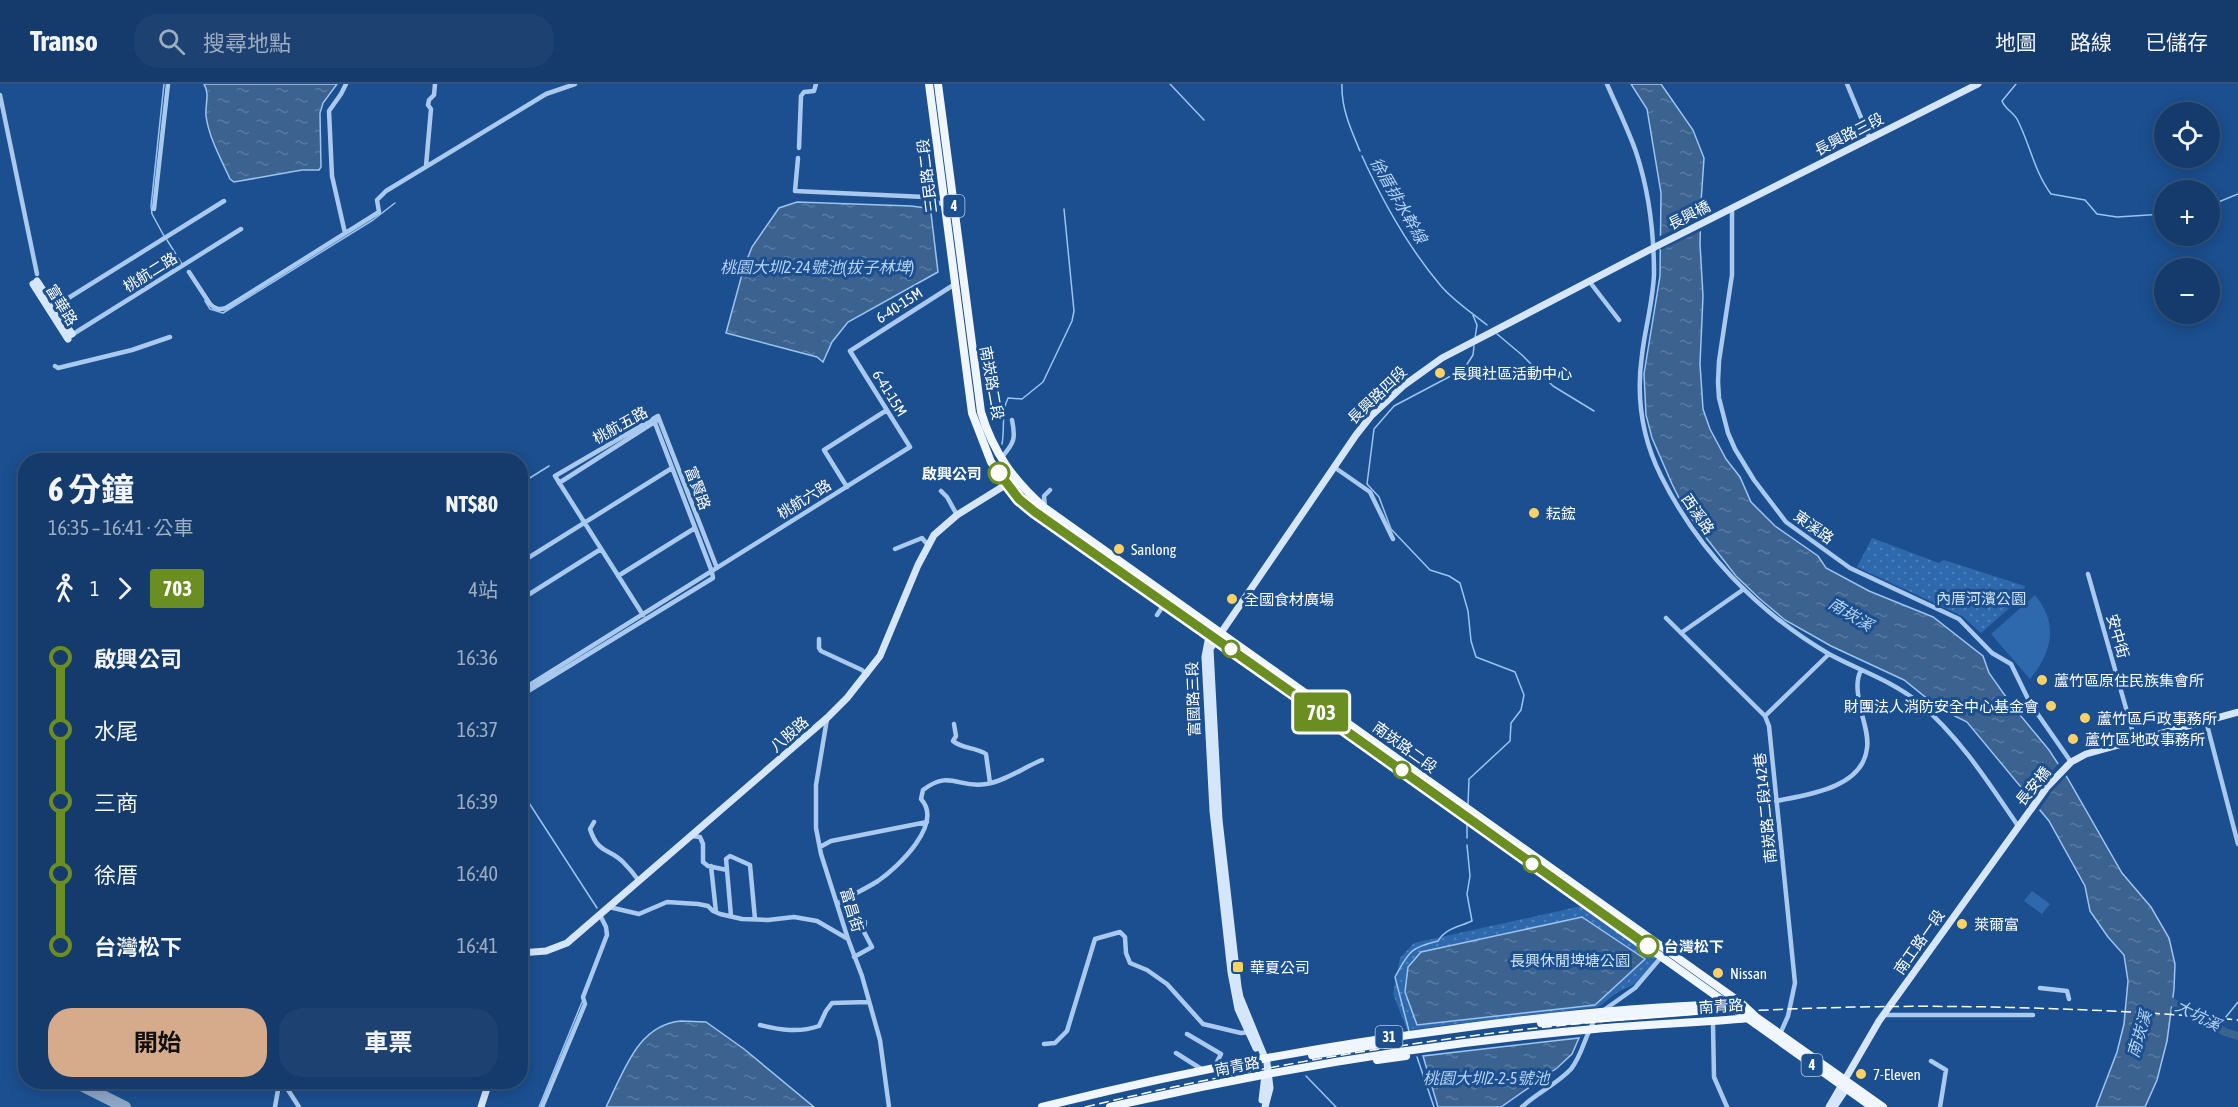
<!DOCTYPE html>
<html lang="zh-TW">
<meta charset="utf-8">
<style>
body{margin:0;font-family:"Asap Condensed","Noto Sans TC",sans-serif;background:#1d4271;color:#f1f3f6;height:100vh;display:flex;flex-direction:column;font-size:22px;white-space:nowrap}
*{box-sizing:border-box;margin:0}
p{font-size:20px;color:#9dadc1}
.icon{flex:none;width:33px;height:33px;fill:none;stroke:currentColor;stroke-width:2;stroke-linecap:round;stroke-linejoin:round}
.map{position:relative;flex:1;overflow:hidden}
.details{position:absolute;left:18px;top:369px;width:510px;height:636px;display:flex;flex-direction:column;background:#143b6b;border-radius:24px;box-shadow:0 3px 15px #0003,0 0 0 2px #33557e}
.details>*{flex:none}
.badge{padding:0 12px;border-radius:4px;font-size:21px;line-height:39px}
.tools{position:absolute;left:2154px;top:18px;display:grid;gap:12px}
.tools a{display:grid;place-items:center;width:66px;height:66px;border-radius:50%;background:#143b6b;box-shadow:0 3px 15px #0003,0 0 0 2px #33557e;font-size:30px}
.map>.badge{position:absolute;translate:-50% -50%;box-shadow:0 0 0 3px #fff}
.legs{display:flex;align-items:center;gap:9px;height:66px;padding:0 30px;font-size:20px}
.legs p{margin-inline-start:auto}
.head{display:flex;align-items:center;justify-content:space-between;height:102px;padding:0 30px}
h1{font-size:33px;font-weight:700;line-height:45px}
.button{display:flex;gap:12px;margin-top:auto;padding:12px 30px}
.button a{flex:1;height:69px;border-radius:24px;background:#d6ab8b;color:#111;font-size:24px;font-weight:700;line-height:69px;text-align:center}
.button a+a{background:#1d4271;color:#f1f3f6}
ul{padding:0 30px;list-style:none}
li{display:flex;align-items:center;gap:21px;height:72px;font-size:22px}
li i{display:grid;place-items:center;width:9px;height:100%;margin:0 8px;background:currentColor}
li i::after{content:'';width:15px;height:15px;margin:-8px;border:4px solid;border-radius:50%;background:#143b6b}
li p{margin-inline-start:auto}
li:first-child i{background:linear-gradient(#0000 50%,currentColor 0)}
li:last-child i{background:linear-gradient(currentColor 50%,#0000 0)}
header{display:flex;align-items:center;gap:36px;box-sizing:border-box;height:84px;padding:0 30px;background:#143b6b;border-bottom:2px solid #33557e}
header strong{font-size:28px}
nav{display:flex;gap:33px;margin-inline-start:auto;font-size:21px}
.search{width:420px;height:54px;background:#1d4271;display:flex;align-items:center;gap:15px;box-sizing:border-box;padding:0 21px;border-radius:24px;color:#9dadc1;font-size:22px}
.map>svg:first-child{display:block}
.grass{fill:url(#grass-dots)}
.pitch{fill:#2e69ad}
.water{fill:url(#water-ripples);stroke:#9cc4f0;stroke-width:1.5}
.pier{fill:#1b4f8f}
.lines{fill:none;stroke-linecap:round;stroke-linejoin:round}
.stream{stroke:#9cc4f0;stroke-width:1.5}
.river{stroke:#3c6290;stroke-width:8}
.taxiway{stroke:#8da7c7;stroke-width:12}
.street{stroke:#a9c9ee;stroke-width:4.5}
.secondary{stroke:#d6e6fa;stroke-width:7}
.primary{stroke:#f0f6ff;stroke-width:8}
.rail{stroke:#fff;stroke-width:1.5;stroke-dasharray:10 4.5;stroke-linecap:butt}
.line-1-casing{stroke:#fff;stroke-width:14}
.line-1{stroke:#6b8e23;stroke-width:9}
.poi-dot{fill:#ffd166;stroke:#1b4f8f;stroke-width:2}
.stop-1-dot{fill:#fff;stroke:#6b8e23;stroke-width:3}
.labels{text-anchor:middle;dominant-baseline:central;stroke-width:6;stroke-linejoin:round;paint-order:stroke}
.shield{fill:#1b4f8f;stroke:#bbcadd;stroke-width:1.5}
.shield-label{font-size:14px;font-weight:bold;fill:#fff}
.street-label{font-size:15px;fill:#fff;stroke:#1b4f8f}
.poi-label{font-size:15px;fill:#fff;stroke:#1b4f8f;text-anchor:start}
.stop-label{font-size:15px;font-weight:bold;fill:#fff;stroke:#1b4f8f;text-anchor:end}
.park-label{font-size:15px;fill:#cfe3fa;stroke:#1b4f8f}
.water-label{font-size:16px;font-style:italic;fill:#b5d3f5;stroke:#1b4f8f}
</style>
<header>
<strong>Transo</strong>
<div class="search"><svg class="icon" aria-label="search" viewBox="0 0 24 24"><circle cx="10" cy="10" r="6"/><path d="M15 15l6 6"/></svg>搜尋地點</div>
<nav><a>地圖</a><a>路線</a><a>已儲存</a></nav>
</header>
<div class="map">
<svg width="2238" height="1023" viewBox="0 0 2238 1023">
<defs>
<pattern id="grass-dots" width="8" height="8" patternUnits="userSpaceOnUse" patternTransform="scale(1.5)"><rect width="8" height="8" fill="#2e69ad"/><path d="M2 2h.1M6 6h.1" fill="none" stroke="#4d80b9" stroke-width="1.8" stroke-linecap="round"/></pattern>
<pattern id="water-ripples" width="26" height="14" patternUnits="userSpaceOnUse" patternTransform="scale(1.5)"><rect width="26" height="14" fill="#3c6290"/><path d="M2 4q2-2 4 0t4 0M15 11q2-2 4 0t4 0" fill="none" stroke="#597aa1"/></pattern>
</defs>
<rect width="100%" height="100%" fill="#1b4f8f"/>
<path class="grass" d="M1872,454L1939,479L1944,476L2025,502L2022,513L1981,549L1962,532L1857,483Z
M1586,821L1657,873L1643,896L1618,908L1598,923L1407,946L1393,910L1400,874L1414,859Z"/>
<path class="pitch" d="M2035,511C2059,540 2052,568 2030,595L1991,550Z
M2032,807L2050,820L2042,830L2024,817Z"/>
<path class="water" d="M204,0H337L323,19L320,29L321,83L319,86H302L234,98L230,95C221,75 209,54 206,32C205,21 210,10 204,0Z
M1631,0H1661L1693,46L1704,74L1701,118L1700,160L1703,212L1700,280L1703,325L1710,345L1726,375L1740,393L1751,418L1775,442L1818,472L1826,484L1869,507L1933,533L1983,572L1989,589L2011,620L2049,666L2068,695L2122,789L2151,823L2169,854L2175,880L2174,905L2167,957L2157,996L2145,1023H2096L2117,968L2124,940L2128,897L2124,871L2108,853L2090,827L2085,802L2049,737L1967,638L1939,624L1904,596L1831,562L1785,536L1760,515L1736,492L1700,446L1684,424L1672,400L1652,354L1646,331L1644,290L1660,192L1661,109L1647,25Z
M797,118L911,122L926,124L931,129L938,188L848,238L832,258L823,278L817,273L726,249L744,183L752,163L779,124Z
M1582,833L1645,875L1595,921L1417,941L1405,908L1408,883L1421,868Z
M681,937L706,938L744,965L814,1023H606C624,988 637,941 681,937Z
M1579,954L1572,970L1557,984L1501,1023H1438L1423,972Z"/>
<path class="pier" d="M1703,131V146L1661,166L1658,160V153Z
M2060,678L2068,690L2052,707L2038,728L2029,717L2044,696Z"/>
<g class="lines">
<path class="stream" d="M164,0L151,122L152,130L164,152
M1170,0L1204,36
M1342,0C1341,24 1351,46 1360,67
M2016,0L2002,17C2005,25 2013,28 2017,35C2030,60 2034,87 2051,110L2085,116L2097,130L2117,133L2164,130
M1362,72C1383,118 1408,163 1441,202C1454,217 1472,229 1487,241
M2210,119H2216L2238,110
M167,156L182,180
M205,217L210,225L223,229L373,136L395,119
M1472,229L1477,241L1475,254
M1497,250L1522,271L1553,302L1594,327
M1002,360C1005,344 1001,328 1008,314L1022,315L1043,298L1072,237L1074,227L1064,125
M520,400L549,382
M520,705L597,824
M1468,720L1469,695L1510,657L1511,639L1521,626L1524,611L1515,588L1476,573L1471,557L1468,527L1460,499L1449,492L1430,486L1391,445L1379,413L1367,400L1374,345L1394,322L1464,285L1473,271L1474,262
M1467,754V740
M2217,944L2238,918
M1409,947L1395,893C1409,868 1409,864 1438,857C1446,844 1459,843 1472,837L1467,810L1470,792L1467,761
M1417,973L1434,1023
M1306,992L1336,1023
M539,1023L582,918"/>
<path class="river" d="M2165,914L2225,948L2238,952"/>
<path class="taxiway" d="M75,998L125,1023"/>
<path class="street" d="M1607,0C1617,23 1628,45 1636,68C1649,107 1654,149 1654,190C1653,218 1645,244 1642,271C1636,313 1642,354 1661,392C1698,466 1757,528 1829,570C1858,586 1891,596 1918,618C1958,651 1989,699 2018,742
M1847,0L1870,55
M0,11L37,190
M799,64L801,12L804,8L814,7L816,0
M798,74L795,107L925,113L944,121
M426,82L431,25L428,21L429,16L434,11L435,0
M154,125L168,0
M1732,125V191L1719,277L1718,298L1719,314L1728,349L1735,365L1754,396L1786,438L1850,484L1959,535L1992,569L2011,580L2030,619L2071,678
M345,149L332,92L329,27L341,10L346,0
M189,188L210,220C215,225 219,226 226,224L379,128L377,116L386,107L546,10L575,0
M1589,197L1619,236
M54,223L224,117
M70,252L241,145
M55,282L58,284L132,266L170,253
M658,332L717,484
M655,339L712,488
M1002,373C1014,359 1016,355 1012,336
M1334,383L1370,408L1393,455
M559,399L656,337
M847,403L824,366L887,326
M941,407L947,413L957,431
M1045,424L1044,412L1050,406
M895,465L922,454L927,460
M520,479L672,384
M2088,490L2135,656
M618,492L695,444
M520,516L601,465
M643,531L555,392L658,332
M1157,531L1165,519
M1666,534L1765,632L1769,642L1795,899L1788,932L1780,950
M1681,549L1744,505
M819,555V564L821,567L862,586L867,591
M520,607L910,363L850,267L955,200
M520,612L713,494L712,488
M1765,632L1829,570
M827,635L816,701V744L821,770L848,855L862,892L880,956L889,1023
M2206,637L2238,760
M954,640L956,652L953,657C962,665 976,663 986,670L990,699
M1776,717C1807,711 1863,704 1867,664C1869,651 1863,636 1860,623C1858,610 1855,598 1861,586
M594,738L590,745C598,770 609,764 623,778C629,784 634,790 639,797
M691,752L700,753L703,760V778L708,782L727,786L726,775L730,772L750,781L755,835
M820,763L831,757L927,738
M711,782L716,828
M727,786L731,832
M837,820C850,812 865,805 878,797C898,783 944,740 921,715L923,706C950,685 959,705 986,700C1006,697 1024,683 1042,676
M609,823L639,830L667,818L698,820L708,822L713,827L720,830L742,835L768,836L794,833L817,837L848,855
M854,873L872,863L864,848L865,838
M2040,904L2067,907L2069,915
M1604,926L1635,904L1663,871
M1884,931H2033
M760,941C780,946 799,949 819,942L826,927L832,919L868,918
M1713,941L1714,993L1727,1023
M1187,950L1221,970L1214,984
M1044,960L1055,959L1067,947L1095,855L1120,848L1125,853L1126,869L1130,879L1147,886L1167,900L1203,940L1241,949L1249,948
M1176,969L1203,986
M1931,977L1946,986L1940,1023
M283,998L299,1023
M275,1023L278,1006L284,998
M542,1023L585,920L583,913L607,851L606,843L600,831
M1522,1023C1537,1009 1557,1000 1571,985C1583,970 1585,950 1596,934"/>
<path class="secondary" d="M37,197L72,250
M33,200L68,255
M1216,550L1208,557L1205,573L1213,727L1231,888L1238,925L1256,964
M520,869L546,867L567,859L827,634L847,614L880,572L918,481L934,451L957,431L1015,395
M1262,1016L1265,991
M481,1023L489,998
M1265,1023L1270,1004L1267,979L1240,913L1238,903L1219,736L1210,565L1356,351L1371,332L1403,302L1442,274L1653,164L1978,0
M1829,1023L1879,937L2047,703L2071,678L2086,670L2238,628
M1834,1023L1846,1005"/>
<path class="primary" d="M929,0L972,329L991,378L1019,415L1872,1023
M938,0L981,328C993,368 1014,397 1045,424L1741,919L1756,933L1883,1023
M1541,939L1723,925
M1312,971L1392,958
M1377,976L1406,972
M1042,1023C1180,988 1320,962 1461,944C1549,932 1638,923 1728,920
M1110,1023C1269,986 1432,959 1595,945C1646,940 1698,939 1749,934"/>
<path class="rail" d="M1085,1023C1382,952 1688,917 1993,923C2075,925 2157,928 2238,936"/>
</g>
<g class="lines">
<defs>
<path id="line-1" d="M999,389L1019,415L1035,428L1310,621L1648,862"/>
</defs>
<use href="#line-1" class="line-1-casing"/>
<use href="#line-1" class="line-1"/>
</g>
<g class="poi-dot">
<circle cx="1440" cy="289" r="6"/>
<circle cx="1534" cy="429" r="6"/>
<circle cx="1119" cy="465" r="6"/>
<circle cx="1232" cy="515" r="6"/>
<circle cx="2042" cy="596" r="6"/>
<circle cx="2051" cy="622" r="6"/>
<circle cx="2085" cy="634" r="6"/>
<circle cx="2073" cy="655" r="6"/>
<circle cx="1962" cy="840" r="6"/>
<rect x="1232" y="877" width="12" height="12" rx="3"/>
<circle cx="1718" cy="889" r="6"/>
<circle cx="1861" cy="990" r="6"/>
</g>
<g class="stop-1-dot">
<circle cx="999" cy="389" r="10"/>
<circle cx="1231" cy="565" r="8"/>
<circle cx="1402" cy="686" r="8"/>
<circle cx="1532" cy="780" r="8"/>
<circle cx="1648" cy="862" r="10"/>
</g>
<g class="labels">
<g class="shield">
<rect x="943.5" y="111" width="21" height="22" rx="4.5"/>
<rect x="1375.5" y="942" width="27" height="22" rx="4.5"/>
<rect x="1801.5" y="970" width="21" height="22" rx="4.5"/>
</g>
<g class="shield-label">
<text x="954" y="122">4</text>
<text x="1389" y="953">31</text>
<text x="1812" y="981">4</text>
</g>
<g class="street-label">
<text transform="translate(1849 50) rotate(-27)">長興路三段</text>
<text transform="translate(927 92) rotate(-97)">三民路二段</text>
<text transform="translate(1689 131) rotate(-27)">長興橋</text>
<text transform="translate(150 188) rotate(-32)">桃航二路</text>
<text transform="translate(62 221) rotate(58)">富華路</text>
<text transform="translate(899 221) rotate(-33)">6-40-15M</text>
<text transform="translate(992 299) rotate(80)">南崁路二段</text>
<text transform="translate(890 309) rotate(58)">6-41-15M</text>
<text transform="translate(1377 311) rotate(-44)">長興路四段</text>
<text transform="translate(620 341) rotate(-29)">桃航五路</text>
<text transform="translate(698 404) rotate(69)">富賢路</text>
<text transform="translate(804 415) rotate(-32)">桃航六路</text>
<text transform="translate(1698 430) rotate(56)">西溪路</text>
<text transform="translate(1814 443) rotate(36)">東溪路</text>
<text transform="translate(2118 552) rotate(74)">安中街</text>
<text transform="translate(1193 615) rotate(-92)">富國路三段</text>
<text transform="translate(789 650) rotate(-41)">八股路</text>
<text transform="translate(1405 663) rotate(36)">南崁路二段</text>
<text transform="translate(2033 702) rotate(-51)">長安橋</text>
<text transform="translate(1765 724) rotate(-96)">南崁路二段142巷</text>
<text transform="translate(852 826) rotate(73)">富昌街</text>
<text transform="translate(1919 858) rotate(-55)">南工路一段</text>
<text transform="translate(1721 922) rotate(-4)">南青路</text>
<text transform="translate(1237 982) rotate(-11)">南青路</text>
</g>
<g class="poi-label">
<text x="1452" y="289">長興社區活動中心</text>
<text x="1546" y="429">耘鋐</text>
<text x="1131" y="465">Sanlong</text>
<text x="1244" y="515">全國食材廣場</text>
<text x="2054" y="596">蘆竹區原住民族集會所</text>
<text x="2039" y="622" text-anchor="end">財團法人消防安全中心基金會</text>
<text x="2097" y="634">蘆竹區戶政事務所</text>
<text x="2085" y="655">蘆竹區地政事務所</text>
<text x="1974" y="840">萊爾富</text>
<text x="1250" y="883">華夏公司</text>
<text x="1730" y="889">Nissan</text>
<text x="1873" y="990">7-Eleven</text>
</g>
<g class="stop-label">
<text x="982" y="389">啟興公司</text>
<text x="1664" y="862" text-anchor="start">台灣松下</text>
</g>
<g class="park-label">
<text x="1981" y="514">內厝河濱公園</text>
<text x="1570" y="876">長興休閒埤塘公園</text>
</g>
<g class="water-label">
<text transform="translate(1399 116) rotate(60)">徐厝排水幹線</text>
<text x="817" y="183">桃園大圳2-24號池(拔子林埤)</text>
<text transform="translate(1851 530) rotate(31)">南崁溪</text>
<text transform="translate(2198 931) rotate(27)">大坑溪</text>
<text transform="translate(2139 950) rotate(-73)">南崁溪</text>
<text x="1486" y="994">桃園大圳2-2-5號池</text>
</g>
</g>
</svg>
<div class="tools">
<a><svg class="icon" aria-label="locate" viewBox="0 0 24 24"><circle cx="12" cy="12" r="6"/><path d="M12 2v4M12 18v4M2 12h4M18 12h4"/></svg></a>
<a>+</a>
<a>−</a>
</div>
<b class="badge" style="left:1321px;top:628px;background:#6b8e23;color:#fff">703</b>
<section class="details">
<div class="head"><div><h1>6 分鐘</h1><p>16:35 – 16:41 · 公車</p></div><b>NT$80</b></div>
<div class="legs"><svg class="icon" aria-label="walk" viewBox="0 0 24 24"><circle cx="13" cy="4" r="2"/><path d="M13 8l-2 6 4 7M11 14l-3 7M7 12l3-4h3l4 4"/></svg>1<svg class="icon" aria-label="forward" viewBox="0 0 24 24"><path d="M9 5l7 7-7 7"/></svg><b class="badge" style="background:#6b8e23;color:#fff">703</b><p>4站</p></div>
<ul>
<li><i style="color:#6b8e23"></i><b>啟興公司</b><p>16:36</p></li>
<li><i style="color:#6b8e23"></i><span>水尾</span><p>16:37</p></li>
<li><i style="color:#6b8e23"></i><span>三商</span><p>16:39</p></li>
<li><i style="color:#6b8e23"></i><span>徐厝</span><p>16:40</p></li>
<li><i style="color:#6b8e23"></i><b>台灣松下</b><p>16:41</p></li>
</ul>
<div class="button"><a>開始</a><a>車票</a></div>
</section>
</div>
